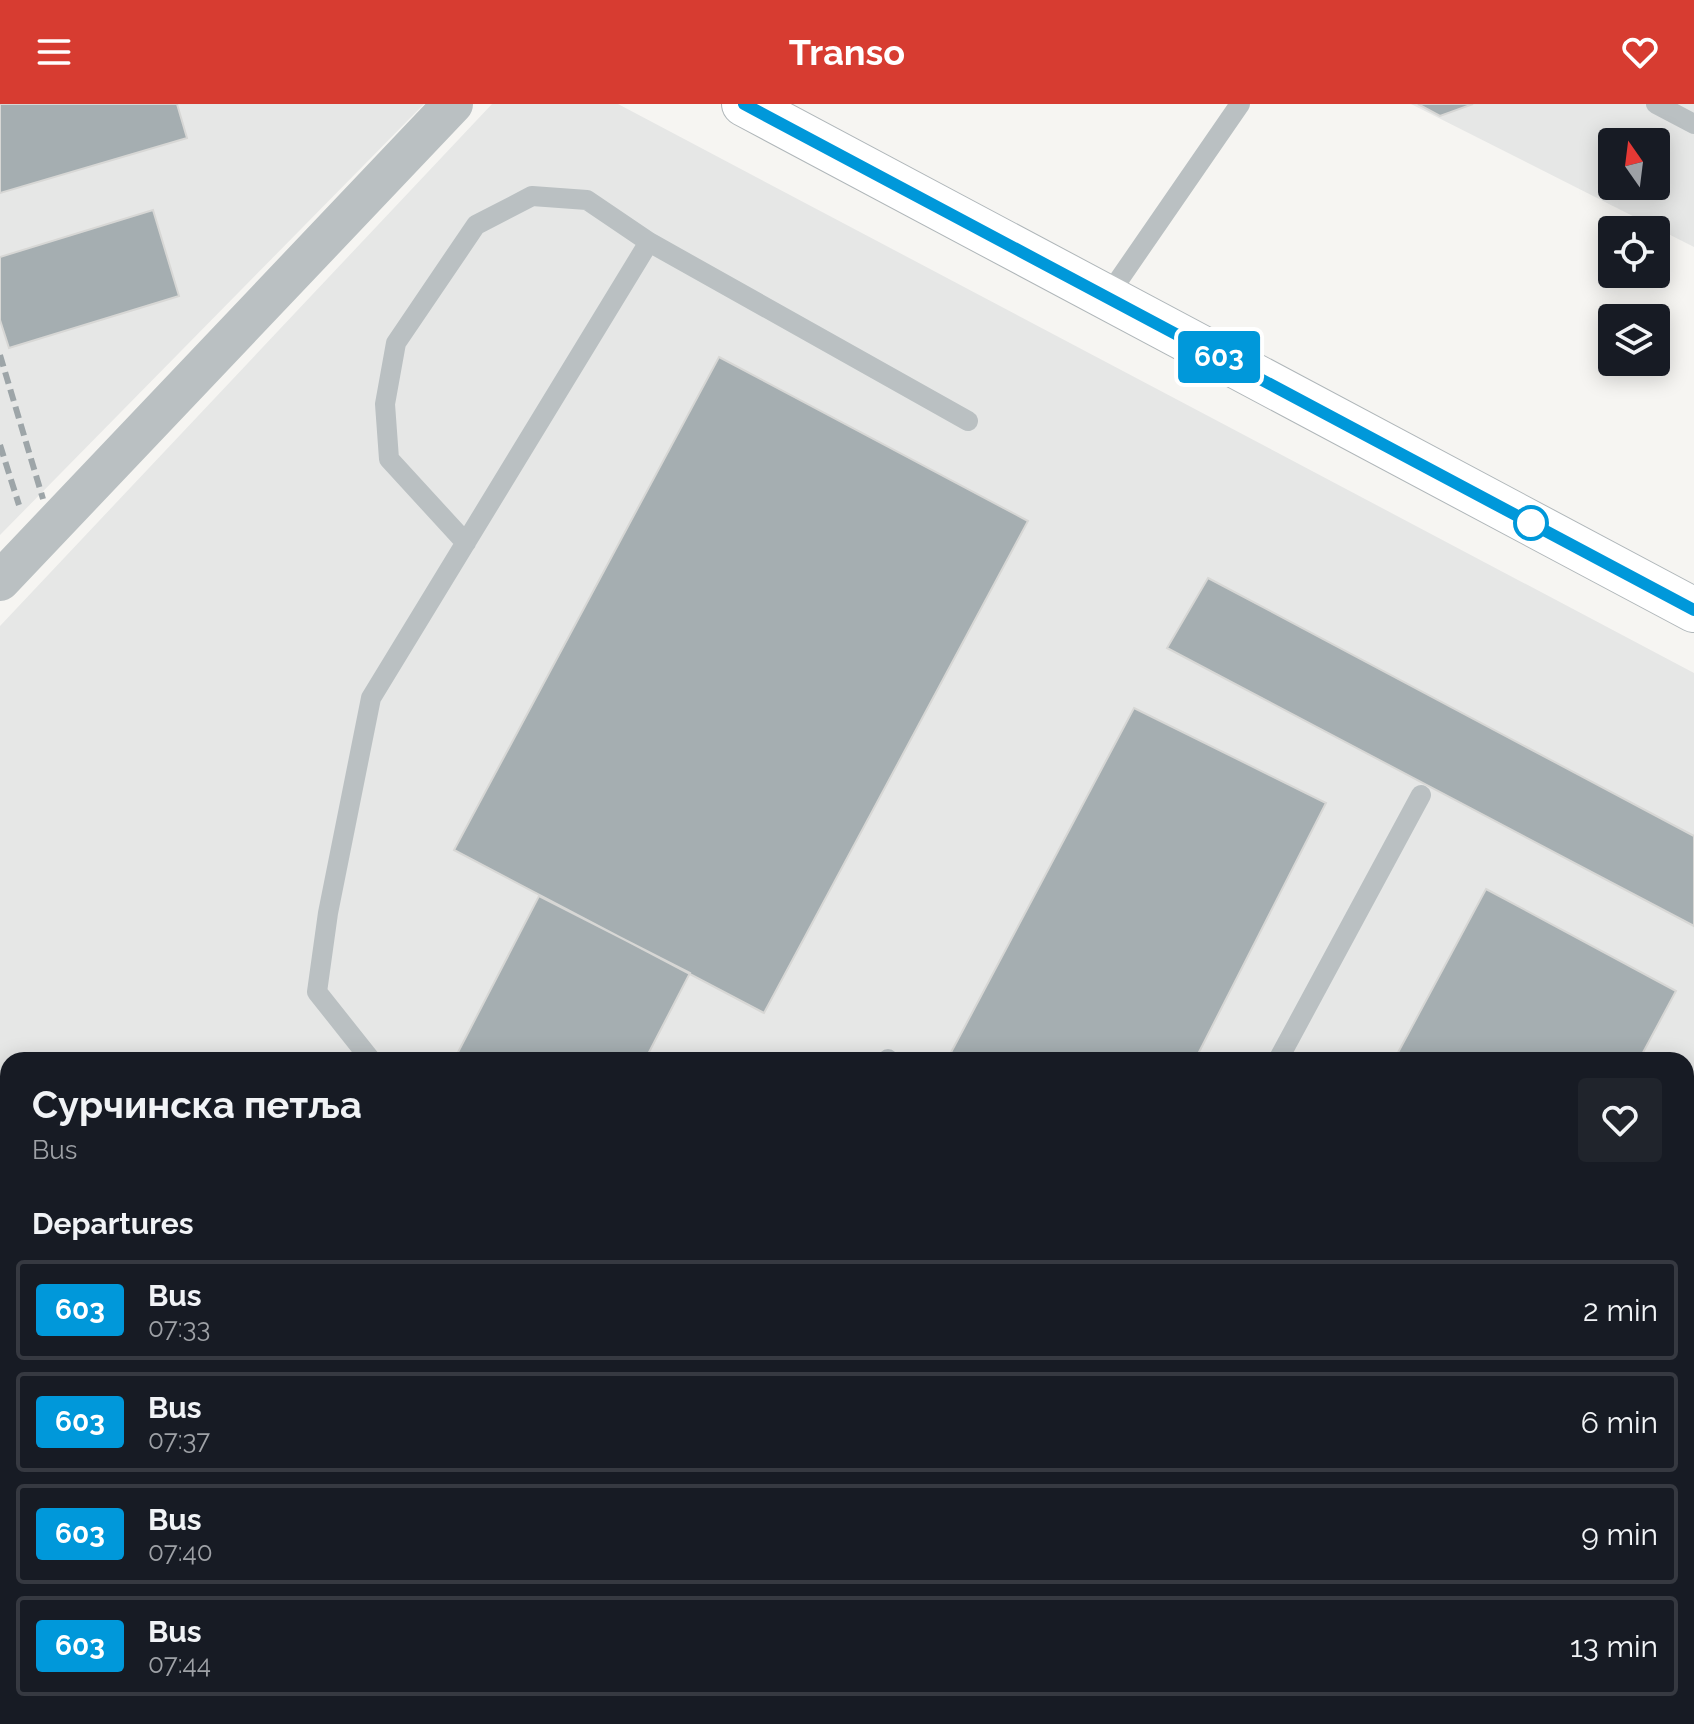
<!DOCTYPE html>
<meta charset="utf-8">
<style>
body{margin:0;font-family:Raleway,sans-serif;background:#20242c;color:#f1f3f6;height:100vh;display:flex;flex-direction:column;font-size:30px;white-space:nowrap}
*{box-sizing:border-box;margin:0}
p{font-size:26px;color:#9ea1a6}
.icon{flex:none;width:44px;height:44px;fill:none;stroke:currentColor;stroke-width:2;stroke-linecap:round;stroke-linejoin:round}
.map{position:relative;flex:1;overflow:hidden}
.sheet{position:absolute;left:0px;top:948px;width:1694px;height:672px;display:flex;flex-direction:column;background:#171b24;border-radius:24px 24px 0 0;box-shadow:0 4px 20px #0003}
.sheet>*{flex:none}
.badge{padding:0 16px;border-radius:6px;font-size:28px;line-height:52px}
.needle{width:52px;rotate:346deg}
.fabs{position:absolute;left:1598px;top:24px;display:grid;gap:16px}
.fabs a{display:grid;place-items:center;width:72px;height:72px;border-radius:8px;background:#171b24;box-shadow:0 4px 20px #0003;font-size:40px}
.map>.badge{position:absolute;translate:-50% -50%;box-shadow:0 0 0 4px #fff}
h2{padding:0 32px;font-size:30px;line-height:72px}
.round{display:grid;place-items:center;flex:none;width:84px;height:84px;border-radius:8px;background:#20242c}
.summary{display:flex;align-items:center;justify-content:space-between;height:136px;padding:0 32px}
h1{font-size:38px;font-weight:700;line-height:60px}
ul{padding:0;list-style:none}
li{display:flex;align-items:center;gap:24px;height:100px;margin:0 16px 12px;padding:0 16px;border:4px solid #363941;border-radius:8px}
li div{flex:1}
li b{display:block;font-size:30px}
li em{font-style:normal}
li .badge{min-width:88px;font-weight:700;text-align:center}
header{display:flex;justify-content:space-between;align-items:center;height:104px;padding:0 32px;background:#d73c31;color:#fff;font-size:36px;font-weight:700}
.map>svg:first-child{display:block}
.built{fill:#e6e7e6;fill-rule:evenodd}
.building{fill:#a5aeb1;stroke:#d7d7d5;stroke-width:2}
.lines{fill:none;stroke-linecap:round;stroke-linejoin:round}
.secondary-casing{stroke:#afb6b9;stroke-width:46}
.lane{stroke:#bac0c2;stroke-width:20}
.street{stroke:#bac0c2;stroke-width:40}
.secondary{stroke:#fff;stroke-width:44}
.rail{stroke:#9da5a8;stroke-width:6;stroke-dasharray:12 6;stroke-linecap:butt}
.line-casing{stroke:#fff;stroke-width:18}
.line{stroke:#0098da;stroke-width:12}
.stop-dot{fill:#fff;stroke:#0098da;stroke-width:4}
</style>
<header><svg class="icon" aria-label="menu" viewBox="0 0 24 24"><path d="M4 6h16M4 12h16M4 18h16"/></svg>Transo<svg class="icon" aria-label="heart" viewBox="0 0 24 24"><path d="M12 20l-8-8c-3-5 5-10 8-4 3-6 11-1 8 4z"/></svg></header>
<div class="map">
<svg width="1694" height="1620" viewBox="0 0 1694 1620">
<rect width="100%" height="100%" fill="#f6f5f2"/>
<path class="built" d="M0,0H424L0,431Z
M492,0H618L1694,569V1620H0V522ZM8,956H1686V1612H8Z
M1411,0H1694V143ZM1612,38H1656V82H1612Z"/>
<path class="building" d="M0,0H177L187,34L0,89Z
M1418,0H1473L1440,12Z
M153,106L179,192L9,244L0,216V153Z
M719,253L1028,417L764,909L454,746Z
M1208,474L1694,732V822L1167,544Z
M1134,604L1326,699L1195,956H947Z
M1486,785L1676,887L1639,956H1394Z
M539,792L690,869L645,956H454Z
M598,1612H847L843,1620H594Z
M1043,1612H1287L1282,1620H1038Z"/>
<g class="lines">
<defs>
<path id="secondary" d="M744,0L1694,506"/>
</defs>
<use href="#secondary" class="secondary-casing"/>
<path class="lane" d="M1656,0L1694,20
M1107,193L1240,0
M466,439L389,355L385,300L396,239L476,121L532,92L587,96L649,138L968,317
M371,956L317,888L328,809L371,594L649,138
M888,956V955
M1278,956L1421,691
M1686,1501L1694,1485
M1686,1611L1694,1614
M581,1620L586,1612
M917,1620L922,1612
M1624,1620L1628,1612"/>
<path class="street" d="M0,477L453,0"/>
<use href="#secondary" class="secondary"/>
<path class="rail" d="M0,251L43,395
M0,341L19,401
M428,1620L432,1612"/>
</g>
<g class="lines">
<defs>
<path id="line" d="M744,0L1694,506"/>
</defs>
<use href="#line" class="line-casing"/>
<use href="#line" class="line"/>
</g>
<circle class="stop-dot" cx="1531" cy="419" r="16"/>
</svg>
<div class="fabs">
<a><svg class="needle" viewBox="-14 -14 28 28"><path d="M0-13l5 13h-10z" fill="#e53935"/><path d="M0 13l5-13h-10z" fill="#9ea1a6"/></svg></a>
<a><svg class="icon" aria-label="locate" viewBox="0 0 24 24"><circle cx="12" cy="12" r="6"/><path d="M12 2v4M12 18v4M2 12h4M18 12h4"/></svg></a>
<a><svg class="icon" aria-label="layers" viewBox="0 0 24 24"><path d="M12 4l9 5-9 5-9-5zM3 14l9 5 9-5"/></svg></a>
</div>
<b class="badge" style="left:1219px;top:253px;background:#0098da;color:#fff">603</b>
<section class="sheet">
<div class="summary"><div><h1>Сурчинска петља</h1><p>Bus</p></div><a class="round"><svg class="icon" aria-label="heart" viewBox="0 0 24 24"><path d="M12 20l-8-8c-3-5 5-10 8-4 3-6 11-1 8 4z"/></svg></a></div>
<h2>Departures</h2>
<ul>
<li><span class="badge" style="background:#0098da;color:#fff">603</span><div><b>Bus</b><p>07:33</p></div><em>2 min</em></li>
<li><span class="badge" style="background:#0098da;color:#fff">603</span><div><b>Bus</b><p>07:37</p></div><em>6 min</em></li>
<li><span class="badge" style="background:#0098da;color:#fff">603</span><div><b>Bus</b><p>07:40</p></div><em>9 min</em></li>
<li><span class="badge" style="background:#0098da;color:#fff">603</span><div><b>Bus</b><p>07:44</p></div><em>13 min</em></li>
</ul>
</section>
</div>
